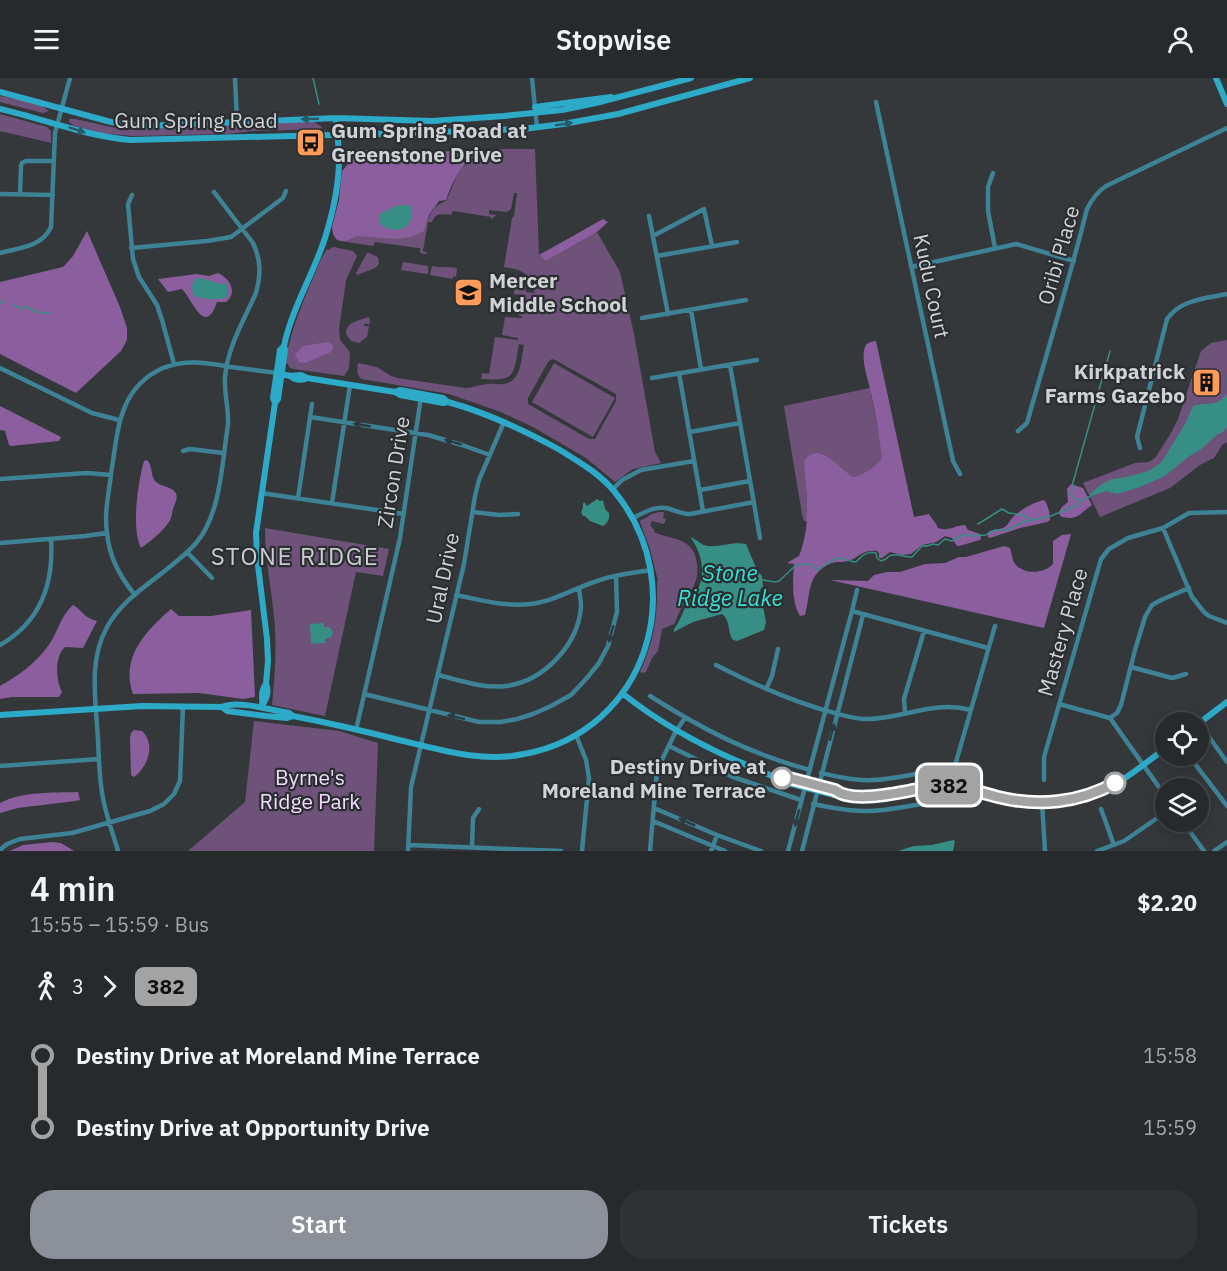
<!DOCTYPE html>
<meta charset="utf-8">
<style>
body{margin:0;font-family:"IBM Plex Sans",sans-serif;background:#2f3234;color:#f1f3f6;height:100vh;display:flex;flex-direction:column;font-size:22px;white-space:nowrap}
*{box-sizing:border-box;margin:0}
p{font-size:20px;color:#a4a7a9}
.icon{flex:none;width:33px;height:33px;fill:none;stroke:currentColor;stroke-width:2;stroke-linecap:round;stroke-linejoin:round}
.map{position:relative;height:773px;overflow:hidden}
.details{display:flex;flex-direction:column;background:#272a2c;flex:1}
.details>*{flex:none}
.badge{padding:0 12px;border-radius:9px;font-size:21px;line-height:39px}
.controls{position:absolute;left:1155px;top:634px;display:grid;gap:12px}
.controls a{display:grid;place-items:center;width:54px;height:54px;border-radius:50%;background:#272a2c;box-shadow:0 3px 15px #0003,0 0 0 2px #434648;font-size:30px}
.map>.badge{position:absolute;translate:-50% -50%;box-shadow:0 0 0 3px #fff}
.legs{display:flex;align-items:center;gap:9px;height:66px;padding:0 30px;font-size:20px}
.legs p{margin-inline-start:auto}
.overview{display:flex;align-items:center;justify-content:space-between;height:102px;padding:0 30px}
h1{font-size:33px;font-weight:600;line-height:45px}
.action{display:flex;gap:12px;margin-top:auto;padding:12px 30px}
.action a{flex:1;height:69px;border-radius:24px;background:#8c9099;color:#fff;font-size:24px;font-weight:600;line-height:69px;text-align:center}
.action a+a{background:#2f3234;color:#f1f3f6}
ul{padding:0 30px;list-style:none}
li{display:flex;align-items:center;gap:21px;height:72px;font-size:22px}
li i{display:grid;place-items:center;width:9px;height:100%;margin:0 8px;background:currentColor}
li i::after{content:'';width:15px;height:15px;margin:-8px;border:4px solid;border-radius:50%;background:#272a2c}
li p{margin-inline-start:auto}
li:first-child i{background:linear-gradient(#0000 50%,currentColor 0)}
li:last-child i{background:linear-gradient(currentColor 50%,#0000 0)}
header{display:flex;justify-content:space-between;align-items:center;height:78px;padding:0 30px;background:#272a2c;font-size:27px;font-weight:600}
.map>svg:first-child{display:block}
.green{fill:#6e527a;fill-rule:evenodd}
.forest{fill:#8b5f9d}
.water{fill:#368e85}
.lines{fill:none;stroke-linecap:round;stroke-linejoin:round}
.stream{stroke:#368e85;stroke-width:1.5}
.street{stroke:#3e8295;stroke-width:4.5}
.secondary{stroke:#2eaac9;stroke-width:6}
.oneway{fill:#2b5966}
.oneway2{fill:#2d3b40}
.line-1-casing{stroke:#fff;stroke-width:14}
.line-1{stroke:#a3a3a3;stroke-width:9}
.stop-1-dot{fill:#fff;stroke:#a3a3a3;stroke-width:3}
.labels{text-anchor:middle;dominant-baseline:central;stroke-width:4.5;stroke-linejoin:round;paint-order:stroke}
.street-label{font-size:21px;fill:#d0d2d5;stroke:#2a2e31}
.poi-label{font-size:21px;font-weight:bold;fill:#d0d2d5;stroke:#2a2e31;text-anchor:start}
.stop-label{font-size:21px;font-weight:bold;fill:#d0d2d5;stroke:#2a2e31;text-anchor:end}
.park-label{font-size:21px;fill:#f2d9fd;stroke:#2a2e31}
.water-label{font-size:22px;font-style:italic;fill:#35e2d4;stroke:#2a2e31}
.quarter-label{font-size:24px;letter-spacing:1.5px;fill:#c9cdd2;stroke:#2a2e31}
</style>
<header><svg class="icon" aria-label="menu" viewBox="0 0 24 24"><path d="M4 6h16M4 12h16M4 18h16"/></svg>Stopwise<svg class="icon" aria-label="person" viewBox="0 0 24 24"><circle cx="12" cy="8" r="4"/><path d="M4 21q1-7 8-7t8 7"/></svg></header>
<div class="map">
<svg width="1227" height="773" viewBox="0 0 1227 773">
<rect width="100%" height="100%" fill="#34383b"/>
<path class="green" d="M0,18C15,21 37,23 49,33L43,35L0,24Z
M0,36L47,49L51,53V65L0,53Z
M69,41H75L125,52L313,43L322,49L320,51L251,53L228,56L133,58L97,55L74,48L69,44Z
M495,71H535L539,177L546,183L597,154L620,194L634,256L655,374L661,385L633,391L615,404L586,380L533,349L501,334L449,316L362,301C356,297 357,292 358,285L377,289L391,298L397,300L465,310C473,310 480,306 489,306C494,305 498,307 503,306C522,304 521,280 524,267L519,266C513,299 516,303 481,301L482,295L489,296L495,259L518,262V260L502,257L505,239L522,240V238H519L522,221H525L522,220L523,217L514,216L516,197L524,203L526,214L535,215C529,206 534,214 531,205C527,192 516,191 504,189L512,140L514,138L517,115H514L511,131L507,134L489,132V136L496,137L491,142V139L453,133L451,137C442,136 436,134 432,144H428L423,173L427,175L426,176L420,175V170H418L375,164L373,168L340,163H346L358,158H372L424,153C428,141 432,127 446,123C450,116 452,108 456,100C463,84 480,77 495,71ZM552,281L555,282L616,316V323L595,361H589L528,326V320L548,284Z
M334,169L353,173L357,178L346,202L339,251L340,262L349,273L350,276L349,290L344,298L293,291L289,289L288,286L285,285C291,248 307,215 321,181L327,171L329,172L331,170Z
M367,175H369L378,179L379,186L375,190L357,197L356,195Z
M403,184L428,188V196H427L401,192Z
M432,188C441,190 448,188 457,190L456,199L453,198V201L430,197Z
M368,239L370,241L369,247L366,245L364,247L365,248H369L367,259L359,265L351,263L346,256C346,244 358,243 368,239Z
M1227,262V364L1222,367L1214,380L1200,387L1170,410L1100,439L1083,405L1135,385L1149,384L1155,380L1171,355L1178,341L1201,273L1211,265Z
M554,285L615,320L593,359L532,324Z
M870,310L883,380C875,389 866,395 854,399L848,396L841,389L806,408L808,444L804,443L802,436L784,328Z
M659,434H664L663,440L666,441L664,446L652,443L650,447L654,452V454C664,459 676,459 685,465C691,469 695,474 696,481C701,501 692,512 682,529C679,534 677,541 674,546L662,551L658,573L652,580L646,594L643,595L640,594C654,564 658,536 657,504L658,501L657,499L650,471L640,444L641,441L642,442L652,436Z
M265,450L389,471L383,498L356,494L325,638L272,627C275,597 277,568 274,538C271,508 265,481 265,450Z
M254,643L339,653L378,665L374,773H188L245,724Z"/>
<path class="forest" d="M356,71L385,74L480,73C460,89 455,98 446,122L439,123L429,137L424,153L411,159L396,161L358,158L346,163H340L336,161L333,156L332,149L339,122L342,93L349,85Z
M603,141L608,144L597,154L546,183L539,177Z
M87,153L120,229L127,250V262L121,273L76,315L0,276V204L63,189L73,178Z
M218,195C230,200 238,215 226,224H217C205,260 192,221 182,211L168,214L158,201L197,196L209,198Z
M876,263L914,439L929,436C932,442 936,444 938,450C950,454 955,447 965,447L968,452L980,456L981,460L980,462L959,468H957L952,460L945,458L936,464L922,467L911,476L902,477L890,474L882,480H879V475L877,473C863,472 862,477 851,482C844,485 838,483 832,485C806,495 811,516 805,537L800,538C791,522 793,503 794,486L787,485L799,478C812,445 806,417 804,383C819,361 840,392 854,399C866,395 875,389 882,380C879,359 876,337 871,315C869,304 860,281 865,269C867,264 871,264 876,263Z
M328,264L333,267V270L331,274L305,285L299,284L295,276L303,268Z
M0,328L61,359L59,363L11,368L9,367L5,353L0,352Z
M147,382C153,388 150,396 155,403C161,409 170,408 175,414C179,419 175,425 173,431C172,434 172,437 171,440C167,450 150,464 141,470C131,451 138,403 144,383Z
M1071,406L1083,410L1092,427C1080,435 1077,444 1060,438L1059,434L1062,429L1068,424L1067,411Z
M1044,422C1048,426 1050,436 1050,442L1047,444L1020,450L990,460L988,459V454C994,451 998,452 1003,450C1008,448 1009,443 1013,439C1022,431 1032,425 1044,422Z
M1071,456L1044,550L830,502L868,503L874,497L887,494H900L925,486L945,485L959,479H966L1004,468L1010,470C1012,476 1012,484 1017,488C1027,497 1045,495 1053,486V463L1062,457Z
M73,527C83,533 84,540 97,543L83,570L65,569C54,579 56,602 62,614L59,619H12L0,621V608C18,598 36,585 48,568C58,555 60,538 73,527Z
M171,531L179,538H211L251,532L255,619L243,621L199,615L133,616C120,579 146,553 171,531Z
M134,652L142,653C156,666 148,689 134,699L131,697L130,660L131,655Z
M78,714L80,722L75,723L18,730L0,735V725C23,713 53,715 78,714Z
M53,764L61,765L74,773H10L23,767Z"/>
<path class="water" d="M403,127L411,128C416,143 405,155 390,151C387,151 384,149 381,147L379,141L380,136L396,128Z
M197,200C207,200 217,207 226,206L228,208L227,219C217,223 204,221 194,218C191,211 191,204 197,200Z
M1227,315V349L1222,355L1218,356L1200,372L1188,379L1165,398L1140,409L1117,416L1107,413L1090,418V416L1102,406L1112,401L1127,399L1148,393L1161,385L1185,346L1193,328C1208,323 1215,331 1227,315Z
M597,421L600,423L603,422L605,431L609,435C610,440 608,445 603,448L590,443L585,438H583L581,434L583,430V426L584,424L587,428Z
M690,459C696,461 699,465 704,467C715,471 732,463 746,466L757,492L762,498L763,508L760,512L766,544L764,552L737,563L733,562C727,554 731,543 722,536L693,544L674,554V551C679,545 681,538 685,530C688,524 692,519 696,514C707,497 702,474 690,459Z
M324,545V549C329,549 332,550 333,555L331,559L325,561V565L311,566L310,546Z
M953,762L955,763L953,773H898L914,768L932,767Z"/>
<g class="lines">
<path class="stream" d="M313,0L319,26
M0,225L5,223
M14,227L20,230L27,229L36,234L50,235
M1078,422L1071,417L1072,408L1110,273
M978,446L1002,431L1009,435L1023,437L1030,441
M763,502L775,504L779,503L796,487L810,486L817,492C824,489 832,480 840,480C845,480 850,484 856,484C862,478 866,473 876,475L877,480L881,483L886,481C891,473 903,479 912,479L922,468H927L933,466L938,467L945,461L952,463L963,457L972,458L986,457L995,452H1007L1023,444L1051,438L1070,430L1076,428L1080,423L1091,418"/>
<path class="street" d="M235,0L237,44
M532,0L537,50
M876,24L953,383L960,396
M993,95L988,109V133L995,170
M0,116L53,117
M20,116L21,88L22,85L26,83H53
M132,117L128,126L133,181L139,199L157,227L162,242L174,286
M649,138L668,236
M653,158L704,131L712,168
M131,170L207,163L231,159L283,120L286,113
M0,175C19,170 42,169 51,149L55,55L70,0
M657,178L737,164
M911,189L1016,166L1074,183
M691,232L701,291
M642,240L746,222
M730,287L760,460
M0,290L92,335L119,342
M679,295L703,433
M652,300L757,282
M310,339L428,357L462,367L490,377
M1018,353L1027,345C1047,274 1069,203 1087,131C1092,121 1097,114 1106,108L1227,50
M690,354L740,345
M1140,370L1137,359L1167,241C1181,221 1205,221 1227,216
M183,373L190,371L223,375
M0,401L87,395L111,397
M613,411L622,402L641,392L694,383
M700,412L750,403
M261,415L404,436
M298,420L312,326
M332,425L350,307
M473,434L499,437L518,436
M633,440C644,435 654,428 666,430C675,432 681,436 690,436L754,424
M1163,450L1192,519L1204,534L1209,538L1227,545
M0,465L85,458L107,455
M187,474L212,500
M857,512L852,533L988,570
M135,517C120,499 109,479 107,455C104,435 109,415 111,396C118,353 118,310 163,290C186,281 208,285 231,289C246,291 261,293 277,295
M456,517C481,522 504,529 530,526C555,523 577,509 600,502C617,496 634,495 651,492
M0,567C40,544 54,506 51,461
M716,587C753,606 790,623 831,634C842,637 854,641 867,641C903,641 933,622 971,632
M1131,589L1172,600L1186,596
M438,597C459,602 484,611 506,608C544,603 578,567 581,529C581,523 580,517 579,511
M766,611L772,598L778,571
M364,616L479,644H501L517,641L533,636L551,628L571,617L586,601L599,585L608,568L617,534L616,498
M650,618C702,651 750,676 810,692
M1059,626L1110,640L1166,719
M905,635L904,621L924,553
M1110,640L1117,635L1121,627L1135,572L1145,539L1149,532L1152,527L1161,522L1189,510
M1199,645L1227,684
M356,652L400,460L421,319
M576,657L586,682L589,700L582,773
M669,668L733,699L801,722
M1189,678L1227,728
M0,688L99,681
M821,695C839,699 855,703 873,702C901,701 927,691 954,692
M1044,702V679L1101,481L1109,471L1128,460L1163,450L1189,435L1227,434
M1042,725L1045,773
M813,726C837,731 859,735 883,732C899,730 914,727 930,725C936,724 947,726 952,721C957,715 954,693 956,684L995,548
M654,730L717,757L761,773
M1101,731L1114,767
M653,743L725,773
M1183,744L1204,773
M409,767L561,773
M472,769L473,740L479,731
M0,772L7,766L20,761L72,755L150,733L164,726L174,716L180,703L183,628
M118,773C113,755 106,738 103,720C99,701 99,681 98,661C96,624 88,583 107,549C127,513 170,495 196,465C221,437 222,383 228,347C229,331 224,316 225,300C227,270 244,242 256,215C261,197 261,182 253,165L214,114
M408,773L411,709L464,486L475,418L479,402L504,344
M650,773L657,692L676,653L685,640
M711,773L717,757
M788,773L852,533
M802,773L863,537
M1097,773L1124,763L1166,734
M1214,773L1227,764"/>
<path class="secondary" d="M1216,0L1227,26
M0,14L111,44L144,48L336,40L432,43L504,38L562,32L596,25L691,0
M535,29L611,19
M0,31C44,41 85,58 130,62L410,55L523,51L563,46L618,36L750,0
M290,298C295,302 301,303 307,300
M395,314L400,317L443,325L448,324
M275,325L278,321L285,272L284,268
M622,615C662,647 707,671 754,690C765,695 778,702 789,700L835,712L839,715
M263,626C267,620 269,613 266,606L268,583L267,561L257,479L256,455L275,325L273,320L280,272L284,268C292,230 313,197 325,160C333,134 339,108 339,82C339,68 337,54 336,40
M262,628C263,621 260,613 266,606
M222,629L227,633L266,638L287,640L293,638
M0,637L142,628L222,629C238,622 271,632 289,635L293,638C329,645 364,653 399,662C441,672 482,685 524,676C648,653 692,507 614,413C599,395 579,384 560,372C524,352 487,335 448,324L443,320L400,312L395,314L307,300L301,297L290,298L277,295
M1198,646L1227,624
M784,701L788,705L834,717L839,715L853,718H878L939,707C962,706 984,716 1006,721C1047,729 1090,722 1125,700C1139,691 1152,680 1166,670"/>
</g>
<defs><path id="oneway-solid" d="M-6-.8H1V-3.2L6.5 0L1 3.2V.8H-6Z" transform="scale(1.5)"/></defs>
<g class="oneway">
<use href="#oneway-solid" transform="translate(310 41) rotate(178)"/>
<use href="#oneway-solid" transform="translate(564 46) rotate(-9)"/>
<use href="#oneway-solid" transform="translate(77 52) rotate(18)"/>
</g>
<g class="oneway2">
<use href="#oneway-solid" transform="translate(362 347) rotate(-171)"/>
<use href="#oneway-solid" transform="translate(453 364) rotate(-164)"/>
<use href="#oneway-solid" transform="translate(611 556) rotate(106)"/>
<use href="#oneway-solid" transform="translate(456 639) rotate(-166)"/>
<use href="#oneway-solid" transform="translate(832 654) rotate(-75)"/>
<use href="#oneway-solid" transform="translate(797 740) rotate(105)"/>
<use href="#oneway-solid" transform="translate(687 744) rotate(-156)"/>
</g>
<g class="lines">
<defs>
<path id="line-1" d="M782,700H789L835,712C855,728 914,711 939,707C960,707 978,714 998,719C1038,729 1079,725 1115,705"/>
</defs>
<use href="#line-1" class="line-1-casing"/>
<use href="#line-1" class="line-1"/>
</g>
<defs>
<symbol id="bus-square" viewBox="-11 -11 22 22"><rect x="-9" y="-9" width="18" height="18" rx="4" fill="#fe9b59" stroke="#2a2e31"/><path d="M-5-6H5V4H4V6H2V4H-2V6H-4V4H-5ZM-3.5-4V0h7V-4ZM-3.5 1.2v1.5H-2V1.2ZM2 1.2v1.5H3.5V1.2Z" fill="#111"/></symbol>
<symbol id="school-square" viewBox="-11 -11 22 22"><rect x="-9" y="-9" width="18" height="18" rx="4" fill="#fe9b59" stroke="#2a2e31"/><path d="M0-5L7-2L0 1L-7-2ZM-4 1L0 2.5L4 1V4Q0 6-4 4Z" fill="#111"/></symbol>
<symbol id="building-square" viewBox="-11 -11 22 22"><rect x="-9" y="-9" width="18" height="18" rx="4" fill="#fe9b59" stroke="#2a2e31"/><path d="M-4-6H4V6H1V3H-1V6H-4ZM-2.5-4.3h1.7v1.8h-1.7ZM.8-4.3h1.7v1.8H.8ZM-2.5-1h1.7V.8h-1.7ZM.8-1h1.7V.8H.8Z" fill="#111"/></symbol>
</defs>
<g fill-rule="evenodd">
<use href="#bus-square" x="294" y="48" width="33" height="33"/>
<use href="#school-square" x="452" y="198" width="33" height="33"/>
<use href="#building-square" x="1190" y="288" width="33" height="33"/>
</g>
<g class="stop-1-dot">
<circle cx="782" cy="700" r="10"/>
<circle cx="1115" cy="705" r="10"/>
</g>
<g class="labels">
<g class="street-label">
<text x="196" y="42">Gum Spring Road</text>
<text transform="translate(1058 177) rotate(-74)">Oribi Place</text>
<text transform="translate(932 208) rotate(78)">Kudu Court</text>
<text transform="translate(393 394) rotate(-81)">Zircon Drive</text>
<text transform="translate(442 500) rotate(-78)">Ural Drive</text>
<text transform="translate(1062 554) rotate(-74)">Mastery Place</text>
</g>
<g class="poi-label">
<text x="331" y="52">Gum Spring Road at<tspan x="331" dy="24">Greenstone Drive</tspan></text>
<text x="489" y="202">Mercer<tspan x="489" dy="24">Middle School</tspan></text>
<text x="1185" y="293" text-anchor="end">Kirkpatrick<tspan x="1185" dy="24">Farms Gazebo</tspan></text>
</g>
<g class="stop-label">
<text x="766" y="688">Destiny Drive at<tspan x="766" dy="24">Moreland Mine Terrace</tspan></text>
</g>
<g class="park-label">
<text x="310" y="699">Byrne's<tspan x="310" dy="24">Ridge Park</tspan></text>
</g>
<g class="water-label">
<text x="730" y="494">Stone<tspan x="730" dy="25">Ridge Lake</tspan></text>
</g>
<g class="quarter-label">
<text x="295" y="478">STONE RIDGE</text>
</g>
</g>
</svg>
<div class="controls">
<a><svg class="icon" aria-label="locate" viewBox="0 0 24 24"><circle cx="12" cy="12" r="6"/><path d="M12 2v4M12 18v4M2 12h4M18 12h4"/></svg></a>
<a><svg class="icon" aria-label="layers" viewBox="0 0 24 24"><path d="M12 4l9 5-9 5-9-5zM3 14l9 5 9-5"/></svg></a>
</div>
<b class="badge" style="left:949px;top:707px;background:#a3a3a3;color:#111">382</b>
</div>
<section class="details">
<div class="overview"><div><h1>4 min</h1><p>15:55 – 15:59 · Bus</p></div><b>$2.20</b></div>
<div class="legs"><svg class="icon" aria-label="walk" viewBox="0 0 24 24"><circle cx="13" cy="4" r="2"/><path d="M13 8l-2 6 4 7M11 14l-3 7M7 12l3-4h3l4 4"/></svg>3<svg class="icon" aria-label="forward" viewBox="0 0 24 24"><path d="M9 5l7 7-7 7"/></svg><b class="badge" style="background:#a3a3a3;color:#111">382</b></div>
<ul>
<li><i style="color:#a3a3a3"></i><b>Destiny Drive at Moreland Mine Terrace</b><p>15:58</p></li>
<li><i style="color:#a3a3a3"></i><b>Destiny Drive at Opportunity Drive</b><p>15:59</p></li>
</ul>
<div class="action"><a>Start</a><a>Tickets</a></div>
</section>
